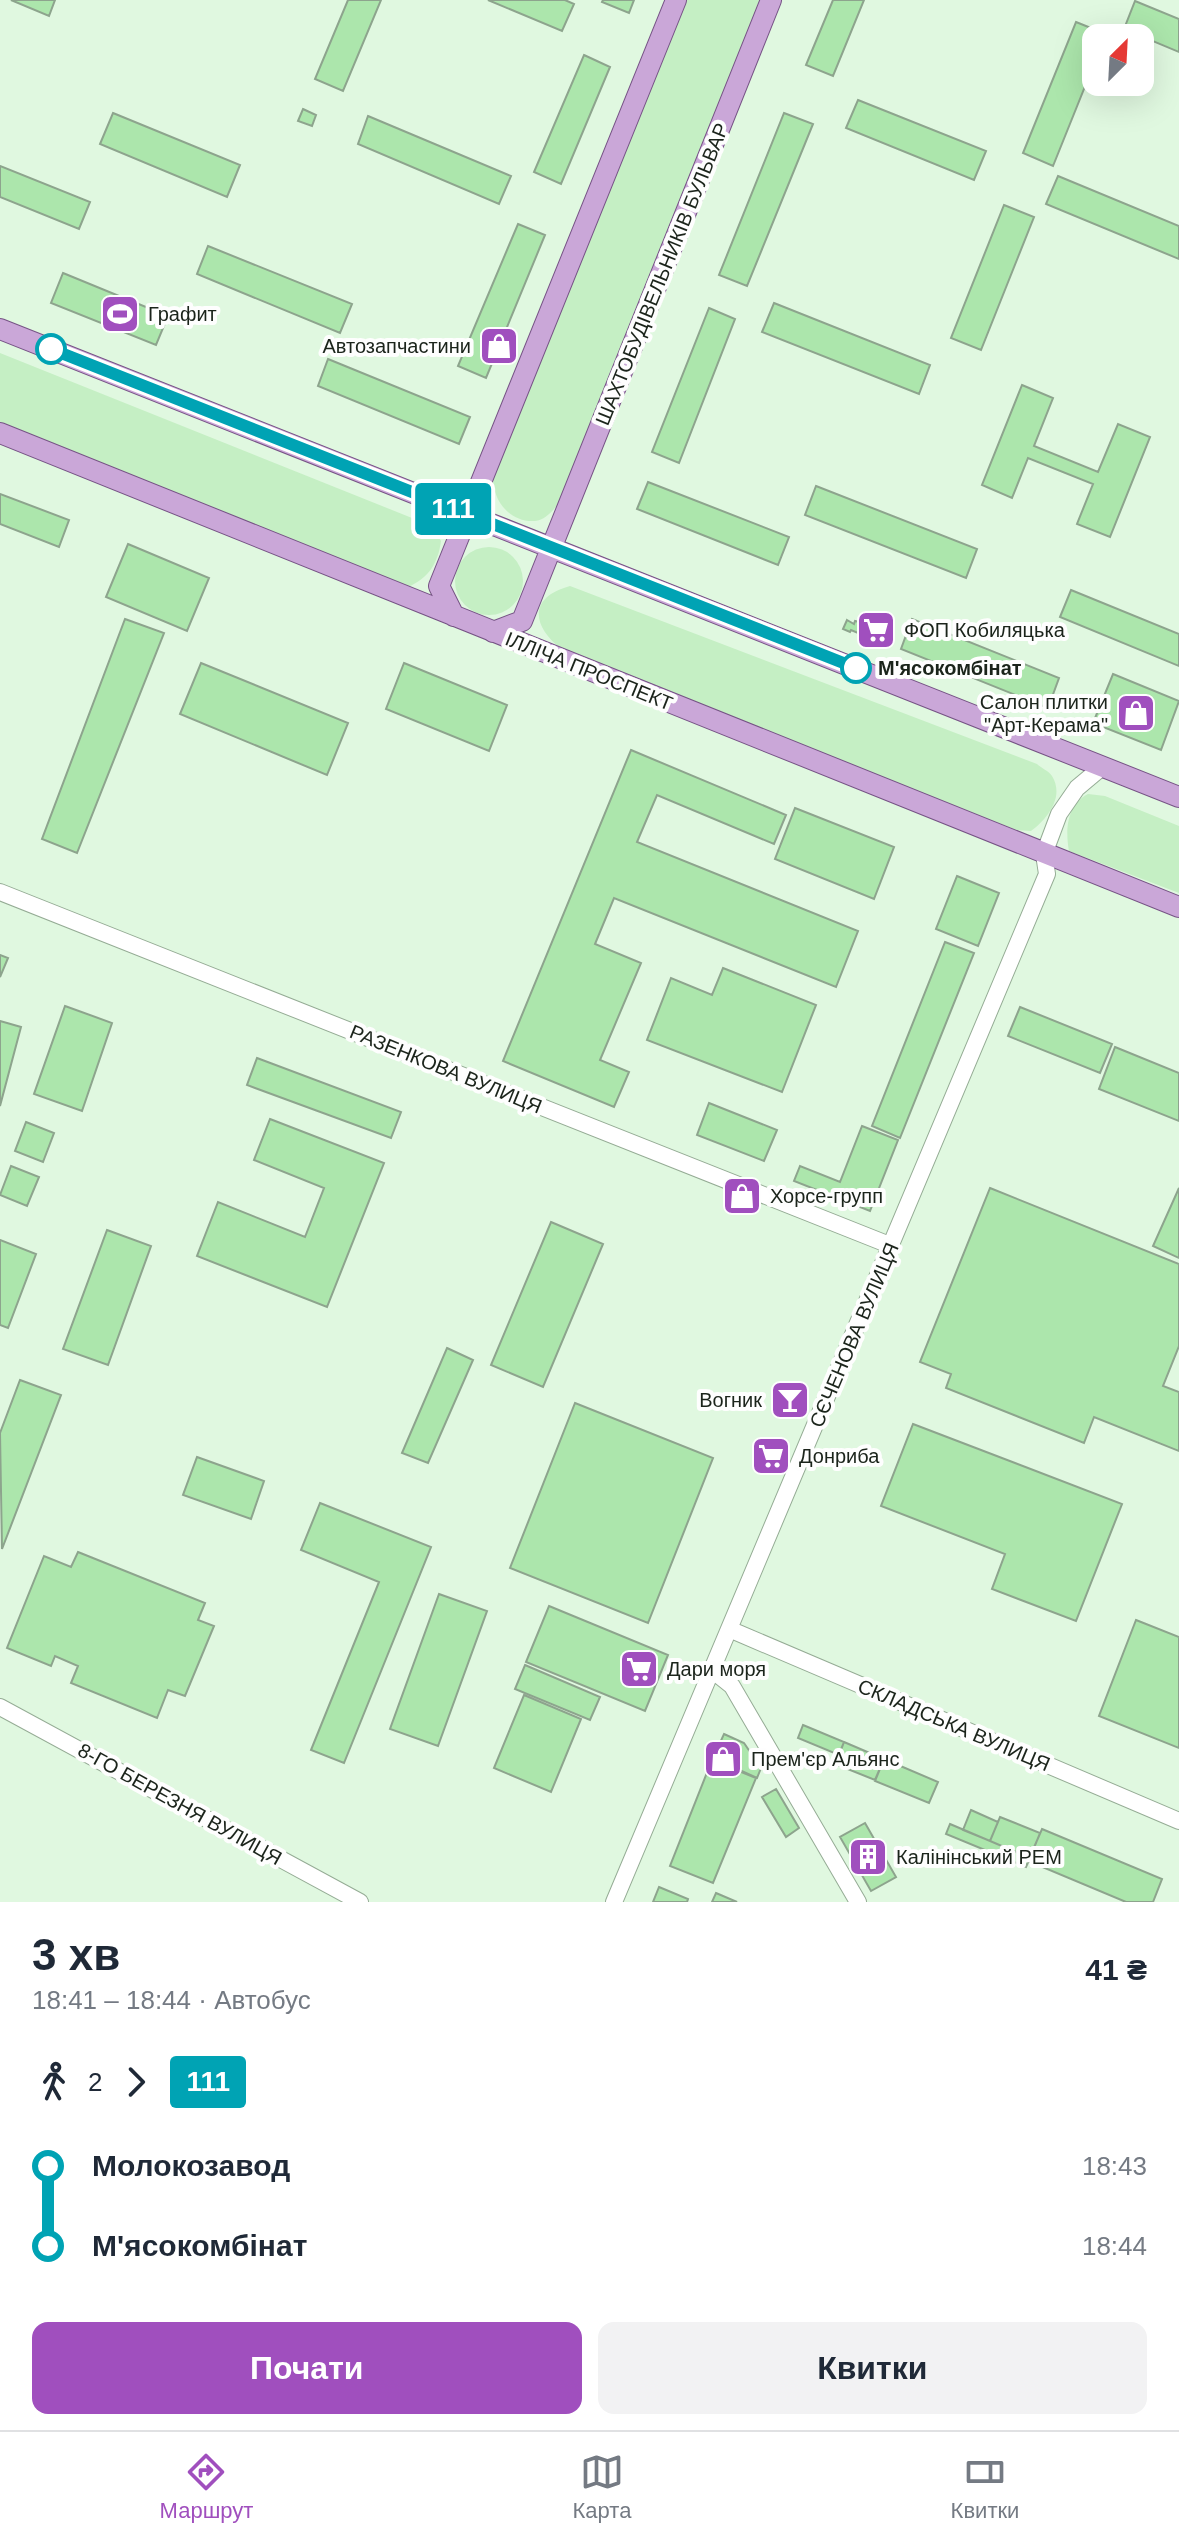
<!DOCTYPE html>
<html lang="uk">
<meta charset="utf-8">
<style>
body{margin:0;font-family:Arial,sans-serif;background:#f2f2f3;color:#1f2937;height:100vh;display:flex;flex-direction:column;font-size:30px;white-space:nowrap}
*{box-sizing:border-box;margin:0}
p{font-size:26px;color:#747a83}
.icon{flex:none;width:44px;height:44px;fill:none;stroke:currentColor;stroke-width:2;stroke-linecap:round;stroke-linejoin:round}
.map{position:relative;height:1902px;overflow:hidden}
.side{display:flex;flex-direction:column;background:#fff;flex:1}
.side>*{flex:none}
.badge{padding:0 16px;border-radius:6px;font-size:28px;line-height:52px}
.needle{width:52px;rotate:24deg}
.controls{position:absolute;left:1082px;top:24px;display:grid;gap:16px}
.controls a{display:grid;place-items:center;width:72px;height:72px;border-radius:16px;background:#fff;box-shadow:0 8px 32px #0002;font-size:40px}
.map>.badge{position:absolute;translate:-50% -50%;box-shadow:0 0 0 4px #fff}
.legs{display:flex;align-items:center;gap:12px;height:88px;padding:0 32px;font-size:26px}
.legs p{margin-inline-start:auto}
.headline{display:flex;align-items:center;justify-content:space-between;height:136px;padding:0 32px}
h1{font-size:44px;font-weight:700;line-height:60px}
.action{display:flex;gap:16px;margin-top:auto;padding:16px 32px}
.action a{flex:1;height:92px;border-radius:16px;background:#a04fbe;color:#fff;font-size:32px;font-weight:700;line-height:92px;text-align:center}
.action a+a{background:#f2f2f3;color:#1f2937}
ul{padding:0 32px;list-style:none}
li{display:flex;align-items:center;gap:28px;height:80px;font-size:30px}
li i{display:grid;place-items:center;width:12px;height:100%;margin:0 10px;background:currentColor}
li i::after{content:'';width:20px;height:20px;margin:-10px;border:6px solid;border-radius:50%;background:#fff}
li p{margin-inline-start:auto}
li:first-child i{background:linear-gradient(#0000 50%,currentColor 0)}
li:last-child i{background:linear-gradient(currentColor 50%,#0000 0)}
.tab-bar{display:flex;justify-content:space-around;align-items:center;height:112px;border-top:2px solid #e0e1e3;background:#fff;font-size:22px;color:#747a83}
.tab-bar a{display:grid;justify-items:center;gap:4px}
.tab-bar .active{color:#a04fbe}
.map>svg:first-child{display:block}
.green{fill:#c5efc4}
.building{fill:#ace6ac;stroke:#8da48d;stroke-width:2}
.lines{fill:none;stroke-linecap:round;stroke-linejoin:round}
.minor-casing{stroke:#95ac95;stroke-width:18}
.major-casing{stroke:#765385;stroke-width:22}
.minor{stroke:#fff;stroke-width:16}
.major{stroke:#caa7d8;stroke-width:20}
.line-1-casing{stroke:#fff;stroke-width:18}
.line-1{stroke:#00a3b4;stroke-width:12}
.stop-1-dot{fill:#fff;stroke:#00a3b4;stroke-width:4}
.labels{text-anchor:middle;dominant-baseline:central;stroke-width:8;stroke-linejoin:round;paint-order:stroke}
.street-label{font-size:20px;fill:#1b241b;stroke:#fefefe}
.poi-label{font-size:20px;fill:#1b241b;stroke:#fefefe;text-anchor:start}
.stop-label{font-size:20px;font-weight:bold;fill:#1b241b;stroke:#fefefe;text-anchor:start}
</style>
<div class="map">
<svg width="1179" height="1902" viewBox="0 0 1179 1902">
<rect width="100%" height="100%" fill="#e0f8e0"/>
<path class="green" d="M687,0H764L560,502C554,509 546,520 535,521C509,523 492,499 493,476Z
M0,353L432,526L441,541C438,563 429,578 408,587L0,423Z
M455 581a34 34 0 1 1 68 0a34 34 0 1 1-68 0Z
M570,586L1037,764C1041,768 1049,771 1052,776C1065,797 1047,819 1031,831L1016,830L561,649C531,625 529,597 570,586Z
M1088,794L1105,796L1179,826V893L1069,851C1065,829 1067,805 1088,794Z"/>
<path class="building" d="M11,0H55L49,16Z
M348,0H381L343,91L315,79Z
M488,0H565L574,4L562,31Z
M603,0H634L629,13L602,2Z
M833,0H864L833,76L806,65Z
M1135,1L1179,19V52L1124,29Z
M1076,22L1106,34L1104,38H1096V59L1053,166L1023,153Z
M584,55L610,67L561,184L534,172Z
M858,100L986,151L974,180L846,128Z
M303,109L316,115L312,126L298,121Z
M113,113L240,165L227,197L100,144Z
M784,113L813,124L747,286L719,275Z
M368,116L511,176L499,204L358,144Z
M0,166L90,202L79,229L0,197Z
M1058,176L1179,226V259L1046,204Z
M1004,205L1034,217L981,350L951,338Z
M518,224L545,235L486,378L458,366Z
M208,246L352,304L340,333L197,274Z
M63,273L168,316L156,345L51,303Z
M774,303L930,365L919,394L762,332Z
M709,308L735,319L679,463L652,452Z
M328,359L470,417L459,444L318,386Z
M1022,385L1053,398L1034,446L1098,472L1118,424L1150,437L1110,537L1077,524L1093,484L1028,458L1012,498L982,485Z
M648,482L789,537L778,565L637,509Z
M816,486L977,549L966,578L805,515Z
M0,494L69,520L59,547L0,524Z
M128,544L209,578L187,631L106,597Z
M1071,590L1179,634V666L1060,617Z
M872,614L892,623L882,643L873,639L875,636L865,631Z
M125,619L164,633L77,853L42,839Z
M912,619L1059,678L1048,708L901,649Z
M847,620L854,624L855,621L868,624L865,631L860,629L858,633L851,630L850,632L843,629Z
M201,663L348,723L327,775L180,714Z
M404,663L507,705L489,751L386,709Z
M1113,674L1179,701L1161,750L1093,723Z
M631,750L786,815L774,844L657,795L637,842L858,931L836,987L614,898L595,944L641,963L600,1060L629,1072L614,1107L503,1061Z
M795,808L894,847L874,899L775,859Z
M957,876L999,893L978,946L936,929Z
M945,942L974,953L900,1138L872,1126Z
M0,955L8,958L0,977Z
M723,968L816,1005L782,1092L647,1040L671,978L712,995Z
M65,1006L112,1023L82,1111L34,1094Z
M1020,1007L1112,1044L1100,1073L1008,1036Z
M0,1021L21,1027L0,1106Z
M1115,1047L1179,1073V1121L1099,1089Z
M257,1058L401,1112L391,1138L247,1085Z
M709,1103L777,1130L764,1161L697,1135Z
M270,1119L384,1163L327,1307L197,1256L218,1202L305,1237L324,1188L254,1160Z
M26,1122L54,1133L43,1162L15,1151Z
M862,1126L898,1140L870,1211L794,1181L800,1166L840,1182Z
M11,1166L39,1177L27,1206L0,1195Z
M990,1188L1179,1264V1346L1163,1386L1179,1392V1451L1094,1417L1084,1443L946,1388L951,1374L920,1362Z
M1179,1188V1258L1153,1246Z
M551,1222L603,1244L543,1387L491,1365Z
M107,1230L151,1246L108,1365L63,1349Z
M0,1240L36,1254L8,1328L0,1325Z
M447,1348L473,1360L428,1463L402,1453Z
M20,1380L61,1395L2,1549L0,1433Z
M575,1403L713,1458L648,1623L510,1568Z
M913,1424L1122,1504L1076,1621L992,1589L1005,1554L881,1506Z
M197,1457L264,1481L251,1519L183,1495Z
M320,1503L431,1547L344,1763L311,1750L379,1582L301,1550Z
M78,1552L205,1603L198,1620L214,1626L185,1696L168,1690L157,1718L71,1683L78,1666L55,1656L51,1666L7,1648L44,1556L71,1567Z
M439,1594L487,1611L438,1746L390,1729Z
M549,1606L668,1655L645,1711L526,1662Z
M1136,1620L1179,1637V1748L1099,1716Z
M525,1665L600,1697L590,1720L515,1689Z
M524,1695L581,1719L551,1792L494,1768Z
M803,1725L844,1742L839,1755L798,1738Z
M724,1734L744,1743L761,1768L757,1778L713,1758Z
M844,1742L884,1759L875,1780L835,1764Z
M884,1759L938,1782L929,1803L875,1781Z
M712,1760L756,1778L713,1883L670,1866Z
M776,1789L799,1828L786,1837L762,1797Z
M971,1810L998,1822L990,1841L963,1830Z
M1000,1817L1040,1833L1030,1858L990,1841Z
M865,1823L896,1877L871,1891L840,1837Z
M950,1824L1030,1858L1026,1867L946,1834Z
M1042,1829L1162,1879L1153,1902H1126L1028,1861Z
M659,1887L688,1899L687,1902H653Z
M716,1893L737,1902H712Z"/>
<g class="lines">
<defs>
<path id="minor" d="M0,892L892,1246
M729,1629L1179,1821
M712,1670L732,1686L858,1902
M0,1707L360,1902
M614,1902L1047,874L1044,854L1059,814L1077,788L1102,767"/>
<path id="major" d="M0,329L1179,797
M0,433L1179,907
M454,616L439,586L676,0
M493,632L522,621L771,0"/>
</defs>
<use href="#minor" class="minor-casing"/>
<use href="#major" class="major-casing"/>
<use href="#minor" class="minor"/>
<use href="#major" class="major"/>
</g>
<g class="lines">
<defs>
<path id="line-1" d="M51,349L856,668"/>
</defs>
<use href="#line-1" class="line-1-casing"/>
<use href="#line-1" class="line-1"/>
</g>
<defs>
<symbol id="stadium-square" viewBox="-11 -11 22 22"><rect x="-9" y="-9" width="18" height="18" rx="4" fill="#a04fbe" stroke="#fefefe"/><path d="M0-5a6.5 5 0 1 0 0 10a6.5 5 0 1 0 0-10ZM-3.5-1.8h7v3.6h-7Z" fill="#fff"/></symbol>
<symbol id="shop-square" viewBox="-11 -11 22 22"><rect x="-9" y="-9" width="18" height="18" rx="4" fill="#a04fbe" stroke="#fefefe"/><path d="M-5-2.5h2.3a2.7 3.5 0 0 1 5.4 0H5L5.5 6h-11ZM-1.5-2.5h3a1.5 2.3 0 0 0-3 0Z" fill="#fff"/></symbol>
<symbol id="supermarket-square" viewBox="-11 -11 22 22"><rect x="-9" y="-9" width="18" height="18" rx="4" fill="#a04fbe" stroke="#fefefe"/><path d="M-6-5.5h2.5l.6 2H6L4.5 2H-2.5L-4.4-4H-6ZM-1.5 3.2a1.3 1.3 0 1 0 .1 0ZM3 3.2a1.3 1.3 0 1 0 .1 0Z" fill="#fff"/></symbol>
<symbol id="bar-square" viewBox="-11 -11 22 22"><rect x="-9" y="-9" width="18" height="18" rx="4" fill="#a04fbe" stroke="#fefefe"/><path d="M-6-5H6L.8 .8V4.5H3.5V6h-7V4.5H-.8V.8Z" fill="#fff"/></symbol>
<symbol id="building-square" viewBox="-11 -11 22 22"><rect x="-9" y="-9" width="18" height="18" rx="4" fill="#a04fbe" stroke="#fefefe"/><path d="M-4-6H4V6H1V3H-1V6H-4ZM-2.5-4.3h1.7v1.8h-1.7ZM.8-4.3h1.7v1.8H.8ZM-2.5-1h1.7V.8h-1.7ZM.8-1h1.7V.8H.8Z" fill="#fff"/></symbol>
</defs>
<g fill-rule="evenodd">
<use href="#stadium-square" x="98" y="292" width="44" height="44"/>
<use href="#shop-square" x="477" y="324" width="44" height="44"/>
<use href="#supermarket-square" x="854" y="608" width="44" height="44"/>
<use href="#shop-square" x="1114" y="691" width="44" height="44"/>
<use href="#shop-square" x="720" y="1174" width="44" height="44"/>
<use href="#bar-square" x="768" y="1378" width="44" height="44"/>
<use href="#supermarket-square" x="749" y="1434" width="44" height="44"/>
<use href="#supermarket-square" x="617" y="1647" width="44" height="44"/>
<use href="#shop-square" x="701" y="1737" width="44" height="44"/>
<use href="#building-square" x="846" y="1835" width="44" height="44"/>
</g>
<g class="stop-1-dot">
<circle cx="51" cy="349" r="14"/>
<circle cx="856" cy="668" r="14"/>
</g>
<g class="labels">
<g class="street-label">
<text transform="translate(662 274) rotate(-68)">ШАХТОБУДІВЕЛЬНИКІВ БУЛЬВАР</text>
<text transform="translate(589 671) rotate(22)">ІЛЛІЧА ПРОСПЕКТ</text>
<text transform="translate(446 1069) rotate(22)">РАЗЕНКОВА ВУЛИЦЯ</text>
<text transform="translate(854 1335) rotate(-67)">СЄЧЕНОВА ВУЛИЦЯ</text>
<text transform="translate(954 1725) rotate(23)">СКЛАДСЬКА ВУЛИЦЯ</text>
<text transform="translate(180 1804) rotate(29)">8-ГО БЕРЕЗНЯ ВУЛИЦЯ</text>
</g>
<g class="poi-label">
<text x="148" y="314">Графит</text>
<text x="471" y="346" text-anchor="end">Автозапчастини</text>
<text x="904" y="630">ФОП Кобиляцька</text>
<text x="1108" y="702" text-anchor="end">Салон плитки<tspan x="1108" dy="23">"Арт-Керама"</tspan></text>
<text x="770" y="1196">Хорсе-групп</text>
<text x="762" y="1400" text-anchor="end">Вогник</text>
<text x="799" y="1456">Донриба</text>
<text x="667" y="1669">Дари моря</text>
<text x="751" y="1759">Прем'єр Альянс</text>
<text x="896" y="1857">Калінінський РЕМ</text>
</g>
<g class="stop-label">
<text x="878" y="668">М'ясокомбінат</text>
</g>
</g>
</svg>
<div class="controls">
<a><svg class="needle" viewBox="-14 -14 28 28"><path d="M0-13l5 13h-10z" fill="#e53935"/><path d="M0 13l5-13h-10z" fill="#747a83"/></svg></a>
</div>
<b class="badge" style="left:453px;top:509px;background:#00a3b4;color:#fff">111</b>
</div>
<section class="side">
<div class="headline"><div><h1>3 хв</h1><p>18:41 – 18:44 · Автобус</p></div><b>41 ₴</b></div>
<div class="legs"><svg class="icon" aria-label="walk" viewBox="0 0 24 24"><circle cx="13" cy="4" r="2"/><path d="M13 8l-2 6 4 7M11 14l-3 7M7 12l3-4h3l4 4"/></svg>2<svg class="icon" aria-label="forward" viewBox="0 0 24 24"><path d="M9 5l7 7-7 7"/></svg><b class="badge" style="background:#00a3b4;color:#fff">111</b></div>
<ul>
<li><i style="color:#00a3b4"></i><b>Молокозавод</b><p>18:43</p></li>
<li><i style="color:#00a3b4"></i><b>М'ясокомбінат</b><p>18:44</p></li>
</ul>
<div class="action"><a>Почати</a><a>Квитки</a></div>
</section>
<nav class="tab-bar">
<a class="active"><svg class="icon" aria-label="directions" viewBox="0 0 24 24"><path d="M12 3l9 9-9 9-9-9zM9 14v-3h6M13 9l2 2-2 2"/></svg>Маршрут</a>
<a><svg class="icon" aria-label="map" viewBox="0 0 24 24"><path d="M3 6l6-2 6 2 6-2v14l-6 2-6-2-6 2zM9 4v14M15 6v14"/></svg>Карта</a>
<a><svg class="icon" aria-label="tickets" viewBox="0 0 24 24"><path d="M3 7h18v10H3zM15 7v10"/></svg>Квитки</a>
</nav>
